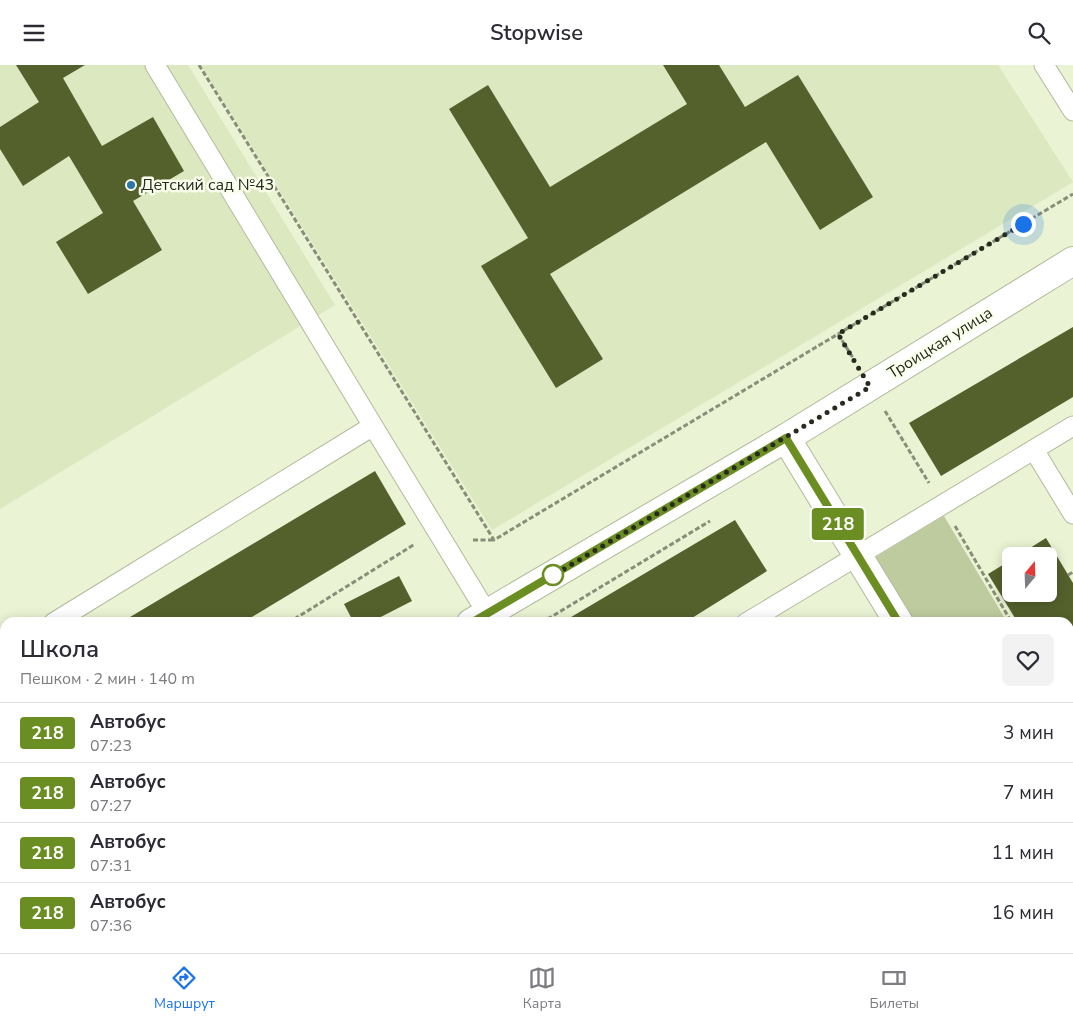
<!DOCTYPE html>
<html lang="ru">
<meta charset="utf-8">
<style>
body{margin:0;font-family:"Nunito Sans",sans-serif;background:#f2f2f3;color:#2b2b33;height:100vh;display:flex;flex-direction:column;font-size:19px;white-space:nowrap}
*{box-sizing:border-box;margin:0}
p{font-size:16px;color:#7c7c81}
.icon{flex:none;width:28px;height:28px;fill:none;stroke:currentColor;stroke-width:2;stroke-linecap:round;stroke-linejoin:round}
.map{position:relative;flex:1;overflow:hidden}
.details{position:absolute;left:0px;top:552px;width:1074px;height:336px;display:flex;flex-direction:column;background:#fff;border-radius:15px 15px 0 0;box-shadow:0 2px 12px #0003}
.details>*{flex:none}
.badge{padding:0 10px;border-radius:4px;font-size:18px;line-height:32px}
.needle{width:32px;rotate:19deg}
.fabs{position:absolute;left:1002px;top:482px;display:grid;gap:10px}
.fabs a{display:grid;place-items:center;width:55px;height:55px;border-radius:8px;background:#fff;box-shadow:0 2px 12px #0003;font-size:25px}
.you{position:absolute;width:25px;height:25px;margin:-12px;border:4px solid #fff;border-radius:50%;background:#1a73e8;box-shadow:0 0 0 8px #1a73e833}
.map>.badge{position:absolute;translate:-50% -50%;box-shadow:0 0 0 2px #fff}
.round{display:grid;place-items:center;flex:none;width:52px;height:52px;border-radius:8px;background:#f2f2f3}
.head{display:flex;align-items:center;justify-content:space-between;height:85px;padding:0 20px}
h1{font-size:24px;font-weight:600;line-height:38px}
ul{padding:0;list-style:none}
li{display:flex;align-items:center;gap:15px;height:60px;padding:0 20px;border-top:1px solid #e1e1e2}
li div{flex:1}
li b{display:block;font-size:19px}
li em{font-style:normal}
li .badge{min-width:55px;font-weight:700;text-align:center}
header{display:flex;justify-content:space-between;align-items:center;height:65px;padding:0 20px;background:#fff;font-size:22px;font-weight:600}
.menu{display:flex;justify-content:space-around;align-items:center;height:70px;border-top:1px solid #e1e1e2;background:#fff;font-size:14px;color:#7c7c81}
.menu a{display:grid;justify-items:center;gap:2px}
.menu .selected{color:#1a73e8}
.map>svg:first-child{display:block}
.built{fill:#dce8c0}
.green{fill:#becb9e}
.building{fill:#54612c}
.lines{fill:none;stroke-linecap:round;stroke-linejoin:round}
.lane-casing{stroke:#b1ba9b;stroke-width:21}
.street-casing{stroke:#b1ba9b;stroke-width:30}
.secondary-casing{stroke:#b1ba9b;stroke-width:30}
.path{stroke:#888e78;stroke-width:3;stroke-dasharray:5 2.5;stroke-linecap:butt}
.lane{stroke:#fff;stroke-width:19}
.street{stroke:#fff;stroke-width:28}
.secondary{stroke:#fff;stroke-width:28}
.line-casing{stroke:#fff;stroke-width:11}
.line{stroke:#6b8e23;stroke-width:8}
.walk{stroke:#272a1e;stroke-width:5;stroke-dasharray:0 9}
.poi-dot{fill:#2b77aa;stroke:#f9ffeb;stroke-width:2}
.stop-dot{fill:#fff;stroke:#6b8e23;stroke-width:2.5}
.labels{text-anchor:middle;dominant-baseline:central;stroke-width:5;stroke-linejoin:round;paint-order:stroke}
.poi-label{font-size:16px;fill:#272a1e;stroke:#f9ffeb;text-anchor:start}
.street-label{font-size:16px;fill:#272a1e;stroke:#f9ffeb}
</style>
<header><svg class="icon" aria-label="menu" viewBox="0 0 24 24"><path d="M4 6h16M4 12h16M4 18h16"/></svg>Stopwise<svg class="icon" aria-label="search" viewBox="0 0 24 24"><circle cx="10" cy="10" r="6"/><path d="M15 15l6 6"/></svg></header>
<div class="map">
<svg width="1073" height="888" viewBox="0 0 1073 888">
<rect width="100%" height="100%" fill="#eaf3d3"/>
<path class="built" d="M0,0H188L335,240L0,444Z
M201,0H998L1073,117L492,465Z"/>
<path class="green" d="M944,451L1007,557H909L871,495Z
M1069,660L1073,667V828L1069,821Z"/>
<path class="building" d="M16,0H85L63,13L102,81L153,52L184,106L133,136L162,185L88,229L56,177L103,148L69,91L23,121L0,84V62L39,37Z
M663,0H719L745,42L798,10L873,132L820,165L766,77L550,209L603,294L556,323L481,201L528,173L449,44L488,20L550,122L687,39Z
M1073,262V332L941,411L909,358Z
M375,406L406,459L242,558H120Z
M735,455L767,506L684,558H561Z
M1046,473L1073,518V648L1069,641V558H1018L988,509L1011,495V529H1049V491H1017Z
M399,511L412,536L369,558H354L344,539Z
M5,626V699L0,702V629Z
M25,884H143L136,888H18Z
M920,884H993L996,888H923Z"/>
<g class="lines">
<defs>
<path id="lane" d="M155,0L373,361
M1044,0L1073,46
M1034,385L1073,449
M53,558L373,361L487,548
M746,558L1073,361
M0,590L5,587
M421,884L432,888
M548,884L550,888
M891,884L893,888
M177,888L184,884
M493,888L500,884"/>
<path id="street" d="M786,373L1073,196"/>
<path id="secondary" d="M471,558L786,373L899,558
M0,832L5,829
M1069,835L1073,842"/>
</defs>
<use href="#lane" class="lane-casing"/>
<use href="#street" class="street-casing"/>
<use href="#secondary" class="secondary-casing"/>
<path class="path" d="M199,0L494,475L838,269L855,296
M838,269L1073,129
M885,346L929,418
M955,461L1012,558
M473,475H494
M1068,510L1073,507
M288,558L415,479
M541,558L710,456
M1069,653L1073,660
M0,734L5,731
M1066,884L1068,888
M0,885L5,882"/>
<use href="#lane" class="lane"/>
<use href="#street" class="street"/>
<use href="#secondary" class="secondary"/>
</g>
<g class="lines">
<defs>
<path id="line" d="M471,558L786,373L899,558"/>
</defs>
<use href="#line" class="line-casing"/>
<use href="#line" class="line"/>
<path class="walk" d="M553,510L547,514L870,322L838,269L1023,159"/>
</g>
<circle class="poi-dot" cx="131" cy="120" r="5"/>
<circle class="stop-dot" cx="553" cy="510" r="10"/>
<g class="labels">
<g class="poi-label">
<text x="141" y="120">Детский сад №43</text>
</g>
<g class="street-label">
<text transform="translate(940 278) rotate(-32)">Троицкая улица</text>
</g>
</g>
</svg>
<div class="fabs">
<a><svg class="needle" viewBox="-14 -14 28 28"><path d="M0-13l5 13h-10z" fill="#e53935"/><path d="M0 13l5-13h-10z" fill="#7c7c81"/></svg></a>
</div>
<div class="you" style="left:1023px;top:159px"></div>
<b class="badge" style="left:838px;top:459px;background:#6b8e23;color:#fff">218</b>
<section class="details">
<div class="head"><div><h1>Школа</h1><p>Пешком · 2 мин · 140 m</p></div><a class="round"><svg class="icon" aria-label="heart" viewBox="0 0 24 24"><path d="M12 20l-8-8c-3-5 5-10 8-4 3-6 11-1 8 4z"/></svg></a></div>
<ul>
<li><span class="badge" style="background:#6b8e23;color:#fff">218</span><div><b>Автобус</b><p>07:23</p></div><em>3 мин</em></li>
<li><span class="badge" style="background:#6b8e23;color:#fff">218</span><div><b>Автобус</b><p>07:27</p></div><em>7 мин</em></li>
<li><span class="badge" style="background:#6b8e23;color:#fff">218</span><div><b>Автобус</b><p>07:31</p></div><em>11 мин</em></li>
<li><span class="badge" style="background:#6b8e23;color:#fff">218</span><div><b>Автобус</b><p>07:36</p></div><em>16 мин</em></li>
</ul>
</section>
</div>
<nav class="menu">
<a class="selected"><svg class="icon" aria-label="directions" viewBox="0 0 24 24"><path d="M12 3l9 9-9 9-9-9zM9 14v-3h6M13 9l2 2-2 2"/></svg>Маршрут</a>
<a><svg class="icon" aria-label="map" viewBox="0 0 24 24"><path d="M3 6l6-2 6 2 6-2v14l-6 2-6-2-6 2zM9 4v14M15 6v14"/></svg>Карта</a>
<a><svg class="icon" aria-label="tickets" viewBox="0 0 24 24"><path d="M3 7h18v10H3zM15 7v10"/></svg>Билеты</a>
</nav>
